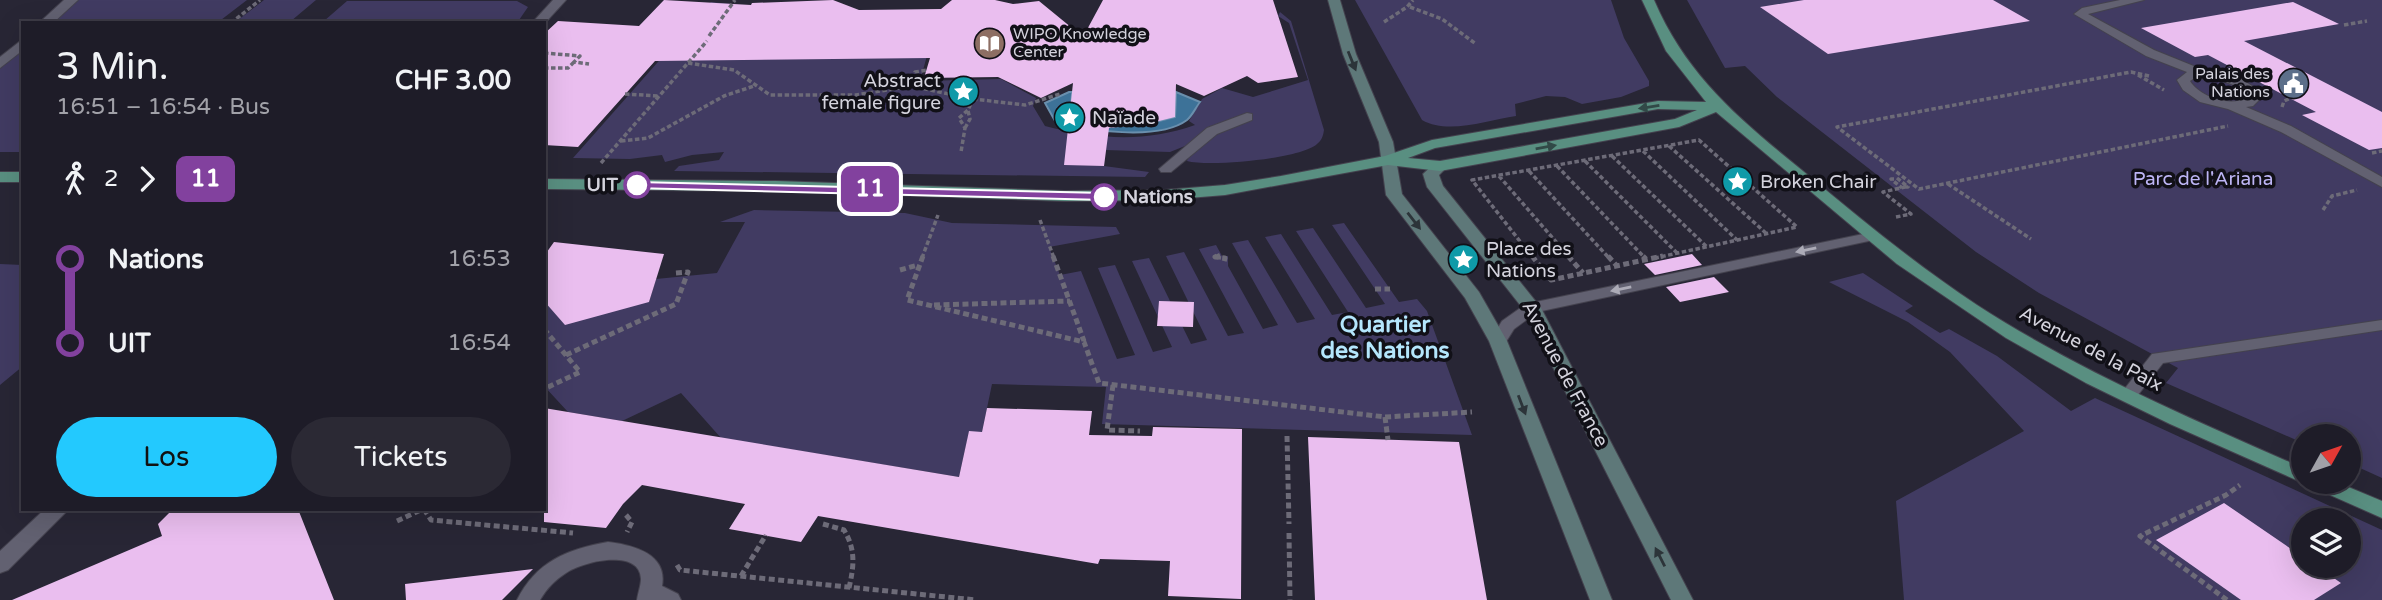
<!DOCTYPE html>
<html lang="de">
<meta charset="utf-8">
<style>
body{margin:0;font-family:"Varela Round",sans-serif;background:#2b2934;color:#f1f3f6;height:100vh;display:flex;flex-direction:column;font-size:26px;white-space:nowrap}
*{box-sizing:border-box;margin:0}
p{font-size:23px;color:#a1a1a8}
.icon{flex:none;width:38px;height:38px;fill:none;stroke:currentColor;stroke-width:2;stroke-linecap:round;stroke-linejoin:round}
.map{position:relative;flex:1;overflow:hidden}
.sheet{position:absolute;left:21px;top:21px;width:525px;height:490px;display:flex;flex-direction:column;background:#1e1c28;border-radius:0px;box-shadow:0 7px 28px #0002,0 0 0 2px #3c3a45}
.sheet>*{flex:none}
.badge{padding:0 14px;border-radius:10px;font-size:24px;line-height:46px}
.needle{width:46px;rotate:50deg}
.fabs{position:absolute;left:2291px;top:424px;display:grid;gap:14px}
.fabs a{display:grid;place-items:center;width:70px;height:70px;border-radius:50%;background:#1e1c28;box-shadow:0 7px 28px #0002,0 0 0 2px #3c3a45;font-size:35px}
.map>.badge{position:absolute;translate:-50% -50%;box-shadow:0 0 0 4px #fff}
.legs{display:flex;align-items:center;gap:10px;height:77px;padding:0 35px;font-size:23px}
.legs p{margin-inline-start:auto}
.headline{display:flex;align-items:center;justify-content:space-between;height:119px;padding:0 35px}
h1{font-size:38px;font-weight:600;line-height:52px}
.action{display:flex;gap:14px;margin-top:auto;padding:14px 35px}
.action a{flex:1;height:80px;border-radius:42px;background:#23c9fe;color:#111;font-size:28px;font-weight:600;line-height:80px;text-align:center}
.action a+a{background:#2b2934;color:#f1f3f6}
ul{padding:0 35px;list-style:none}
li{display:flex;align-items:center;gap:24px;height:84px;font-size:26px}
li i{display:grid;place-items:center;width:10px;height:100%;margin:0 9px;background:currentColor}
li i::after{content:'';width:18px;height:18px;margin:-9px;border:5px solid;border-radius:50%;background:#1e1c28}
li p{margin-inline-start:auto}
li:first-child i{background:linear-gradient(#0000 50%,currentColor 0)}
li:last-child i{background:linear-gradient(currentColor 50%,#0000 0)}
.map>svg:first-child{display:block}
.green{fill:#413b62;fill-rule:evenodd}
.water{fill:#3d7298;stroke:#6a8fad;stroke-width:2}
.building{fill:#eabeef}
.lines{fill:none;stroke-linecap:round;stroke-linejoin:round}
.lane-casing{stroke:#44424e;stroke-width:2}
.street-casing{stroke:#44424e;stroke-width:2}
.secondary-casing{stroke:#44424e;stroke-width:2}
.primary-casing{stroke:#44424e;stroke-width:2}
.path-far1{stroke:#6d6b78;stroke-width:3.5;stroke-dasharray:4.5 2.5;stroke-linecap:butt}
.path{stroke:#6d6b78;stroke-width:5;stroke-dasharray:6 3.5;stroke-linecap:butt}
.lane{fill:#626171;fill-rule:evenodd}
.street{fill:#626171;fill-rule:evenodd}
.secondary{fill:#5e7879;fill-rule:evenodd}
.primary{fill:#598f81;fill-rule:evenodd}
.oneway{fill:#2c3439}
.oneway2{fill:#314947}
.oneway3{fill:#acabb7}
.line-1{fill:#82419e;stroke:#fff;stroke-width:2}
.stop-1-dot{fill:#fff;stroke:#82419e;stroke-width:3.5}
.labels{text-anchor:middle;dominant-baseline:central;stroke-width:7;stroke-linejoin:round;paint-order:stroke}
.far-poi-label{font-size:16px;fill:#d4d3dd;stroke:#111017;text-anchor:start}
.poi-label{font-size:19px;fill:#d4d3dd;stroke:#111017;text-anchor:start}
.park-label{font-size:19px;fill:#bdb5f5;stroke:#111017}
.stop-label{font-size:19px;font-weight:bold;fill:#d4d3dd;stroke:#111017;text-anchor:end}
.street-label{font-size:19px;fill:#d4d3dd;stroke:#111017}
.quarter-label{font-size:23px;font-weight:bold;fill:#b4e6fc;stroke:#111017}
</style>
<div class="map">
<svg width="2382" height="600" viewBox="0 0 2382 600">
<rect width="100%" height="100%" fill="#282635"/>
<path class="green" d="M78,0H247L217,23H52Z
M264,0H316L291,21L238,20Z
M1355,0H1611L1624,38L1649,81V86L1621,97L1582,104L1565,97L1546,96L1515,104L1516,116C1488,120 1448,135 1422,120Z
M1687,0H2382V478L2349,463L2348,436H2303V443L2166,383L2178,368L2039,293L1976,252L1777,97L1745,66L1725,68Z
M347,1H517L528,7L517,23L324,21Z
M711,2L731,4L928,52L920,81L1001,79L1036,98L1033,106L1045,126C1096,139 1145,143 1195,125L1189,121L1202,99L1222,88L1253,97L1308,80L1289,23L1278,16L1280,12L1291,21L1324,130C1323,136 1322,140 1317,144C1301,159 1210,167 1187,161L1191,149L1185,146L1170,152L1105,150L1104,166L1149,172L1145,177L674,171L679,166L719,160L724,152L692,155L665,162L662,155L630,159L573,158Z
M23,48V152H0V68Z
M754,210L905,213L952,223L1116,227L1120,234L1049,247L1060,275L1081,271L1117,359L1135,355L1098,268L1115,265L1153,352L1172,347L1132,261L1149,258L1191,344L1207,340L1166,256L1184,252L1228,336L1244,333L1199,249L1216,245L1222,256H1228V266L1263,329L1278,325L1232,243L1248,240L1297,323L1315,319L1265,237L1281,234L1332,315L1348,312L1296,231L1313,228L1366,308L1385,304L1332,225L1344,223L1399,302L1417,299L1427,311L1472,435L1102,424L1106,387L992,384L982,432H969L959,477L721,438L681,393L622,421L568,412L544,386V301L649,302L656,279L717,273L745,222H720Z
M0,264L23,265V366L0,385Z
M1863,273L1913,306L1905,311L1940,333L1949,329L1997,356L2071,411L2095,398L2382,530V600H1904L1896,501L2024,431L1950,352L1908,322L1829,282ZM2303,520H2348V565H2303Z"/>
<path class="water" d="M1069,92H1075L1072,94L1070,118L1147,124L1175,117L1176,92L1200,102C1196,107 1192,116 1187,120C1159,141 1086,131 1055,121L1045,103Z"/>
<path class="building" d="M664,0L751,5L752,3L833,0L859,10L941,9L952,0H995L1013,4L1039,1L1083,37L1103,0H1273L1298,77L1258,83L1247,76L1204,96L1176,84L1175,117L1147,124L1109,128L1104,166L1064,165L1073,83L1041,98L998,77L924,78L930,58L655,61L578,147L544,145V34L558,21L639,26Z
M1804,0H1993L2030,21L1828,54L1760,7Z
M2293,2L2339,24L2244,41L2382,112V148L2369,150L2302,115L2316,112L2208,55L2195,57L2141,28Z
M554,242L664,254L649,302L565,325L544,301V256Z
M1692,254L1702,265L1655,275L1644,264Z
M1714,277L1729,292L1680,302L1666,287Z
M1159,301L1194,302L1193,327L1157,326Z
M544,408L959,477L969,431L982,432L987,408L1092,411L1089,435L1152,436L1153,427L1242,429L1241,599L1168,596L1170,561L1100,559L1098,564L818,516L801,542L729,529L745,504L642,485L623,504L606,528L544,522Z
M1308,437L1459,442L1487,600H1315Z
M2224,503L2303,557V565H2315L2341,583L2314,600H2241L2156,540Z
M173,509H298L334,600H12L162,536L158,524Z
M533,569L502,600H406L405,584Z"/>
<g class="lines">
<defs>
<path id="lane" d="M2120,0H2144L2088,14L2154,50L2206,71L2240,78L2255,88L2261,98L2253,106L2246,107L2291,126L2382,177V187L2281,132L2228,109L2200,102L2183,90L2177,80L2187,72L2146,56L2074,14L2082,8ZM2193,79C2213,78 2235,80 2248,97C2231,108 2200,97 2190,81Z
M1247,113L1252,114V120L1217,134L1171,172H1161L1159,169L1207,128Z
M1873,232L1880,236L1878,239L1537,312L1514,329L1504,345L1498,346L1490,341L1502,321L1526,304Z
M2382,320V330L2163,363L2134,400H2122L2119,396L2152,354Z"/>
<path id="street" d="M64,0H78L53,23H39Z
M553,0H566L544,24L532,23Z
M23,39V50L0,68V57Z
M45,509H69L8,570L0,573V551Z
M608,542C632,545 668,553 662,586L678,594L681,600H637C638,593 641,585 641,579C640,547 581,562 566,573C555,580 547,588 540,600H517C536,562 567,549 608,542Z"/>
<path id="secondary" d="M1328,0H1340L1356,54L1393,142L1402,194L1479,292L1507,341L1612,600H1590L1489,341L1465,298L1386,195L1379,142L1343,54Z
M1440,161L1448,166L1439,175L1443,186L1541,308L1693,600H1671L1524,310L1427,187L1423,174L1435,163Z"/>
<path id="primary" d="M1642,0H1654C1687,78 1745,124 1809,176C1863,221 1918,266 1977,305C2079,371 2192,419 2303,468V481H2334L2382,501V518L2170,424L2086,383L2006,338L1897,264L1716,112L1679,127L1440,171L1388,165L1225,195L1164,200L1065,201L776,191L544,189V179L776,181L1065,191L1164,190L1225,185L1281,176L1385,156L1432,140L1658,101L1706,102L1666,51ZM1658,109L1697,110L1675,119L1440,161L1408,158L1435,148Z
M0,172H23V182H0Z"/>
</defs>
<use href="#lane" class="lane-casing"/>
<use href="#street" class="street-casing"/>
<use href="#secondary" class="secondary-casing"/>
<use href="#primary" class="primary-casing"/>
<path class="path-far1" d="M1410,7L1442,19L1476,44
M1384,22L1407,7L1413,0
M231,23L260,0
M2344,25L2367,21
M709,36L735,0
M544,53L580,56L574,62L589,64
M688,63L734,70L770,95H856L911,86L973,99L968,110L959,118L965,128L961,152
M544,68H568L574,62
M2138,75L2164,90
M2149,76L2131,72L1837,127L1919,189L2228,126
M911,86L915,72L927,70
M625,94L658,96
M973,99L1025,105L1060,94
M2282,107L2284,101L2293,97
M965,128L970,119L968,111
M621,141L648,138L724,96L754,86
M1669,146L1767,234
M1643,151L1737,240
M2372,153L2382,151
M1612,156L1707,247
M1585,161L1677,253
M601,163L707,41
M1557,166L1645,258
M1529,171L1609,258
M1499,176L1570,258
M1897,178L1908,187H1905
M1894,179H1891L1902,188
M1948,184L2031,239
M2323,210L2332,196L2357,190
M1896,217L1911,214L1883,192L1905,187
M1040,220L1054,258
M922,258L938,215
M1221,258L1215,257L1221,254
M1533,258L1472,180L1699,140L1797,227L1655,258"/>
<path class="path" d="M923,256L907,300L1084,342L1099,383L1385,417L1472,412
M1053,256L1084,341
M1217,256L1215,257L1225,258L1224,262
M1532,256L1551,280L1663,256
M1568,256L1583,273
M1608,256L1617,266
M1643,256L1646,259
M900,270L918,265
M1375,289H1390
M934,305L1070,301
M544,329L580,372L544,389
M566,355L676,304L688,272L675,273
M1113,385L1107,430L1140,431
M1385,417L1388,440
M1287,436L1289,524
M424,509L431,520L573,533
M626,515L632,522L627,532
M397,521L423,509
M823,524L844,530C856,550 854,566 849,588
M1289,533L1290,600
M677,565L680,570L976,600
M741,576L766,535
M2227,600L2140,536L2226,495L2240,485"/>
<use href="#lane" class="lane"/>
<use href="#street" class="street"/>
<use href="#secondary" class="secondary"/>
<use href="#primary" class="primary"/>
</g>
<defs><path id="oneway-solid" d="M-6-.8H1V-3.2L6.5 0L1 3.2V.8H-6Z" transform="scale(1.75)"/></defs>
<g class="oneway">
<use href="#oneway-solid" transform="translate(1352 61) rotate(68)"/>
<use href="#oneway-solid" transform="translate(1414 221) rotate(52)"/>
<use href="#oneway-solid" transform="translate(1522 405) rotate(69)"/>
<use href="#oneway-solid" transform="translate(1660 557) rotate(-117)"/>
</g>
<g class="oneway2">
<use href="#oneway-solid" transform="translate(1649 107) rotate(171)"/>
<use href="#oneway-solid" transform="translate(1546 147) rotate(-10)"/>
</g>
<g class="oneway3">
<use href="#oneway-solid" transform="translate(1806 250) rotate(168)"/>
<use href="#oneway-solid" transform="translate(1621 289) rotate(168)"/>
</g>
<path class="line-1" d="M637,182L1104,193L1110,197L1104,200L633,188L631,185Z"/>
<defs>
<symbol id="library-disc" viewBox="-11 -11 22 22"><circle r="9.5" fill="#8d6e63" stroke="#111017"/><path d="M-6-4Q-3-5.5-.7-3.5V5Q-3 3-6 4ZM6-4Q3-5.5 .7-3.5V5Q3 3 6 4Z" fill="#fff"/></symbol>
<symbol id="civic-disc" viewBox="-11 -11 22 22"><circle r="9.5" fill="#5c6f8a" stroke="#111017"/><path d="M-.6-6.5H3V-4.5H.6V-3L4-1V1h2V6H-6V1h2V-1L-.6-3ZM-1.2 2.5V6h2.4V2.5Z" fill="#fff"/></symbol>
<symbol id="sight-disc" viewBox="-11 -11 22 22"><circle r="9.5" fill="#0f9aa8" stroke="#111017"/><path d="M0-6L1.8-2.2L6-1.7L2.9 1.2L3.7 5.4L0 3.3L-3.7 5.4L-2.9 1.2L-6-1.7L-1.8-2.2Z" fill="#fff"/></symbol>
</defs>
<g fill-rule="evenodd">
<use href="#library-disc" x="972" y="26" width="35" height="35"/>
<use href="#civic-disc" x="2276" y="66" width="35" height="35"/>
<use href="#sight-disc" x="946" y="74" width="35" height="35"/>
<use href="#sight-disc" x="1052" y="100" width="35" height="35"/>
<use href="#sight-disc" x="1720" y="164" width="35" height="35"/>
<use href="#sight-disc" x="1446" y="242" width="35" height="35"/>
</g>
<g class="stop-1-dot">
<circle cx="637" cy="185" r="12"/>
<circle cx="1104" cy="197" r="12"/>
</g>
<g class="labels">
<g class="far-poi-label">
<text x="1013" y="34">WIPO Knowledge<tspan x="1013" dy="18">Center</tspan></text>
<text x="2270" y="74" text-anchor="end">Palais des<tspan x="2270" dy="18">Nations</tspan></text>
</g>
<g class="poi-label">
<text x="941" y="81" text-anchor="end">Abstract<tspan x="941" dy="22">female figure</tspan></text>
<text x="1092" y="118">Naïade</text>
<text x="1760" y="182">Broken Chair</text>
<text x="1486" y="249">Place des<tspan x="1486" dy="22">Nations</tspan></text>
</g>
<g class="park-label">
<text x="2203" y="179">Parc de l'Ariana</text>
</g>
<g class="stop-label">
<text x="618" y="185">UIT</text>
<text x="1123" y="197" text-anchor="start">Nations</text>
</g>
<g class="street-label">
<text transform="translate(2091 349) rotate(28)">Avenue de la Paix</text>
<text transform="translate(1565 374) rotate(62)">Avenue de France</text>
</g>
<g class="quarter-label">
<text x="1385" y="325">Quartier<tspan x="1385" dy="26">des Nations</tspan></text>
</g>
</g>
</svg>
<div class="fabs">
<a><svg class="needle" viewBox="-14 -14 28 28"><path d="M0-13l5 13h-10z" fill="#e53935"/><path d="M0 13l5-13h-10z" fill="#a1a1a8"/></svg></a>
<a><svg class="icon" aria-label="layers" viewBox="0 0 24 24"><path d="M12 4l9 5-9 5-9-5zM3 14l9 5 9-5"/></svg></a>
</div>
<b class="badge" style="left:870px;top:189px;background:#82419e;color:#fff">11</b>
<section class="sheet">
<div class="headline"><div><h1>3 Min.</h1><p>16:51 – 16:54 · Bus</p></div><b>CHF 3.00</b></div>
<div class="legs"><svg class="icon" aria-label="walk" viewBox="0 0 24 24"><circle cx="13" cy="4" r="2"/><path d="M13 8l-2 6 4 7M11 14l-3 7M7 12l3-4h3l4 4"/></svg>2<svg class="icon" aria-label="forward" viewBox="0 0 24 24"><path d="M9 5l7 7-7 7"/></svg><b class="badge" style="background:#82419e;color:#fff">11</b></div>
<ul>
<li><i style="color:#82419e"></i><b>Nations</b><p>16:53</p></li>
<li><i style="color:#82419e"></i><b>UIT</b><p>16:54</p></li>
</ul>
<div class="action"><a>Los</a><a>Tickets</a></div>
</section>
</div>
